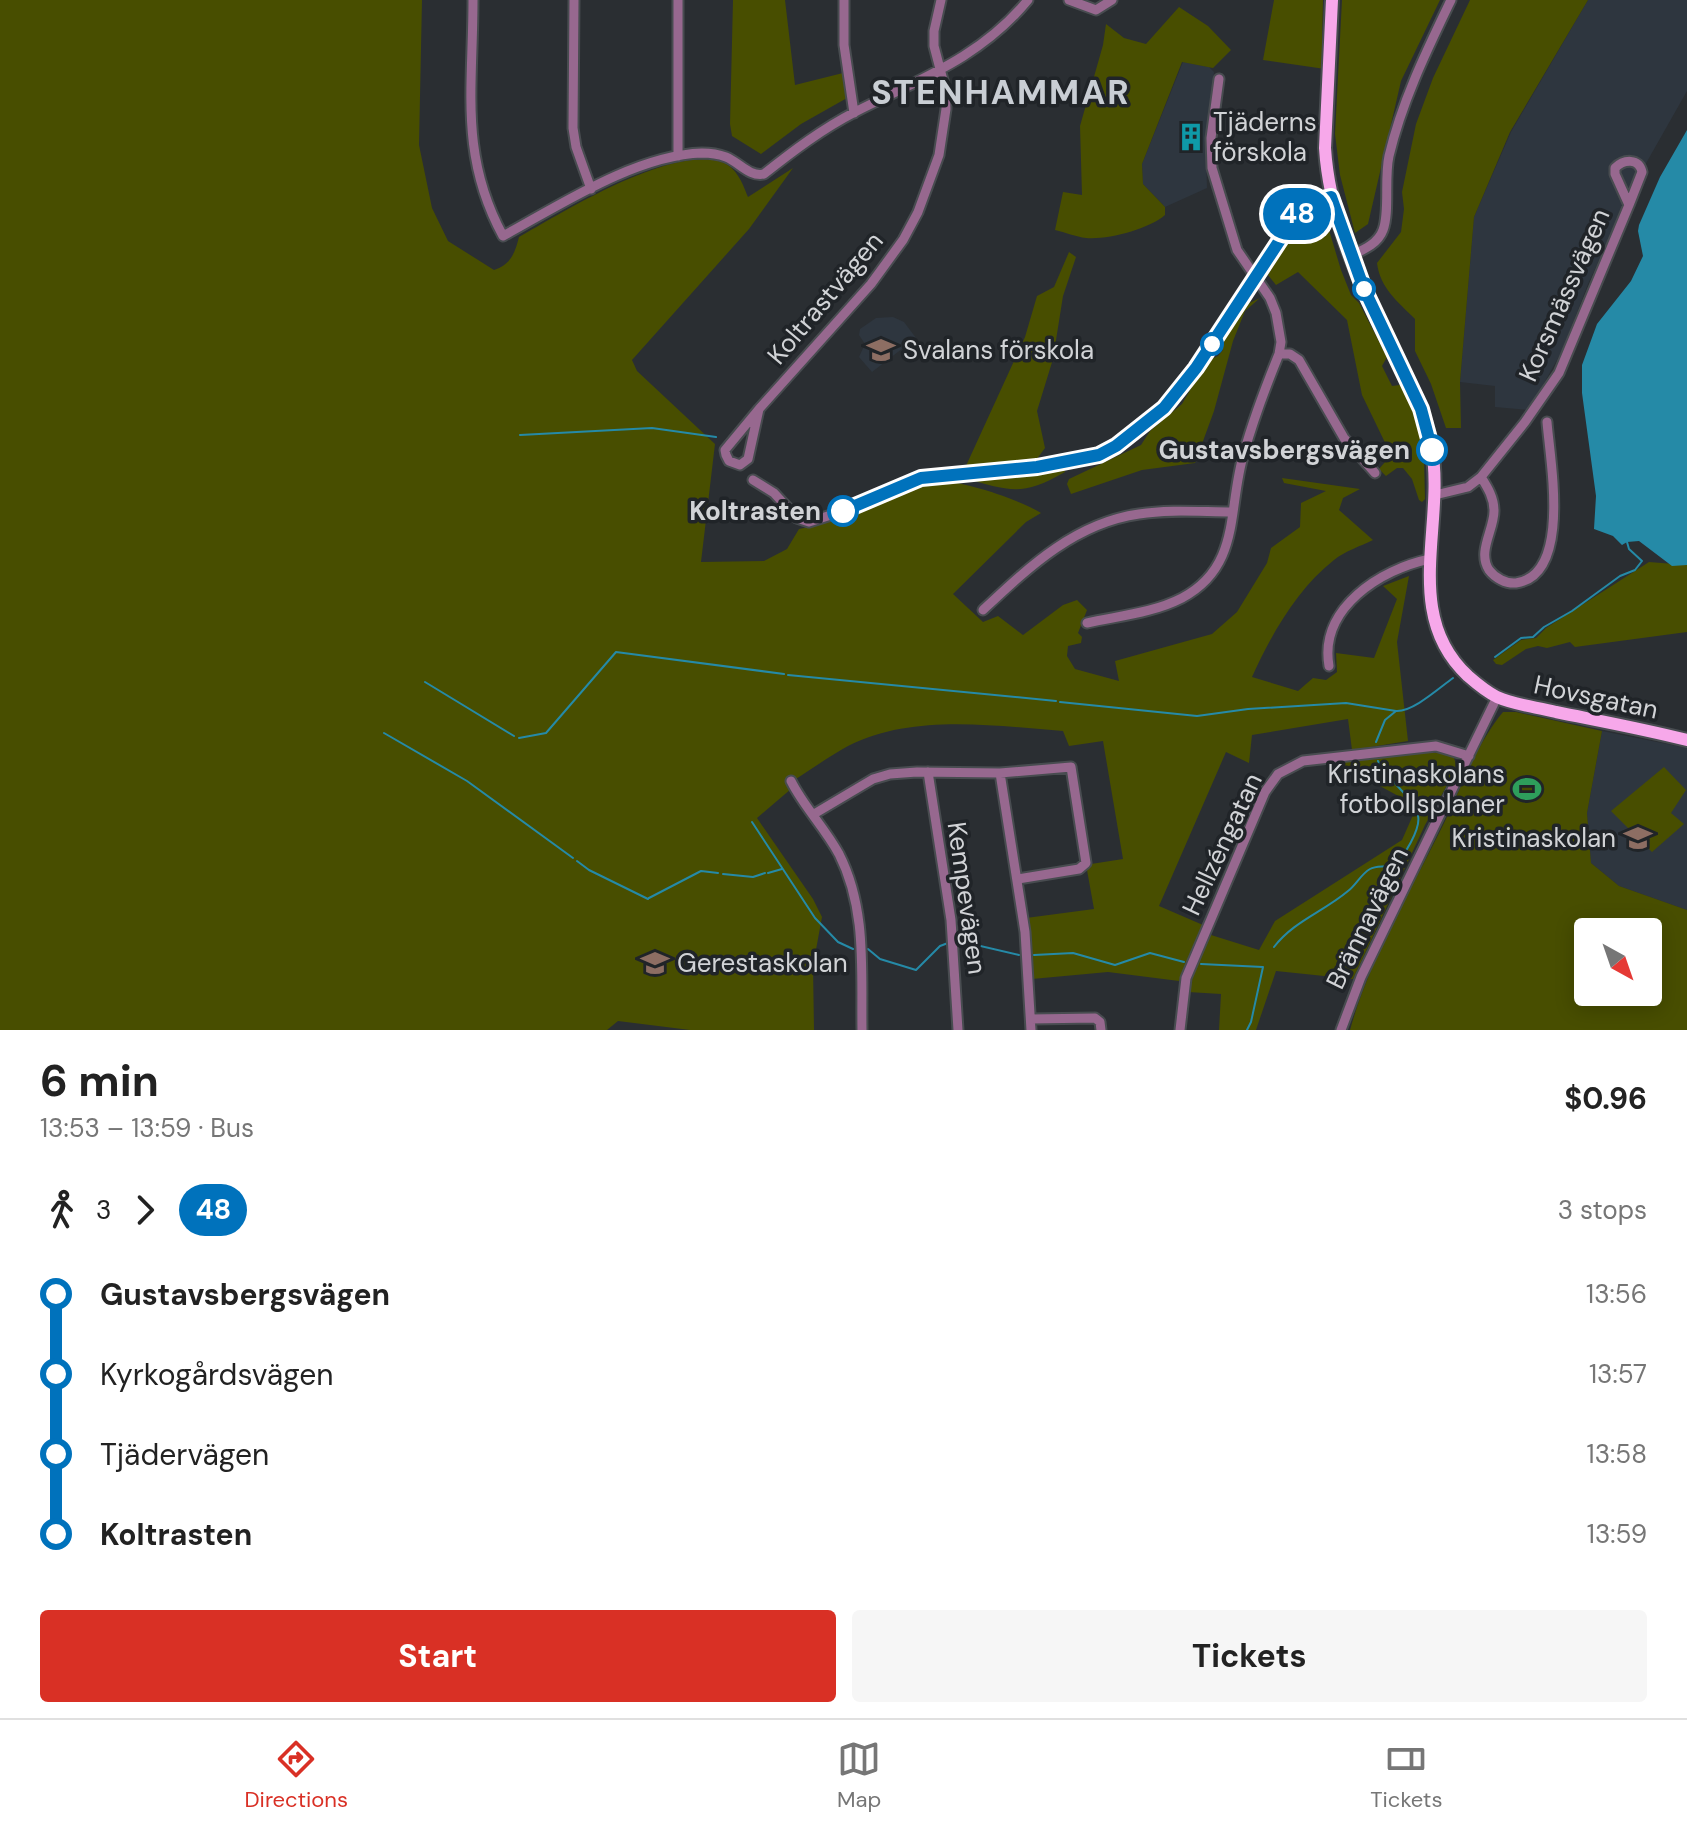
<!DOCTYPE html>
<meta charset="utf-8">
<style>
body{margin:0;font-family:"DM Sans",sans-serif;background:#f6f6f6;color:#222;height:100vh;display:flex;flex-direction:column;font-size:30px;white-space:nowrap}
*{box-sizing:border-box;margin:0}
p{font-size:26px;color:#767676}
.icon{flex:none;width:44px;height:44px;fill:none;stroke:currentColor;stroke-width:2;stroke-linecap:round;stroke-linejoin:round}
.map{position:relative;height:1030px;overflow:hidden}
.side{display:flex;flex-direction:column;background:#fff;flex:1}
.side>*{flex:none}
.badge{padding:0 16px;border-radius:26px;font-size:28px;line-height:52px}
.needle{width:52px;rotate:140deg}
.buttons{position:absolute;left:1574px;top:918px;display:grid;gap:16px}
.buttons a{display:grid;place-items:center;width:88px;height:88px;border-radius:8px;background:#fff;box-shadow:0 4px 20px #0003;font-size:40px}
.map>.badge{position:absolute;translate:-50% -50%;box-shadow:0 0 0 4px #fff}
.legs{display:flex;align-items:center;gap:12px;height:88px;padding:0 40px;font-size:26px}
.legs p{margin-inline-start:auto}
.overview{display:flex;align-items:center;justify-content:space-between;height:136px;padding:0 40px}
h1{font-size:44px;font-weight:700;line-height:60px}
.action{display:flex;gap:16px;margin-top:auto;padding:16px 40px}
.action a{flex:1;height:92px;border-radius:8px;background:#d93025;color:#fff;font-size:32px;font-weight:700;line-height:92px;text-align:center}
.action a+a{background:#f6f6f6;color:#222}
ul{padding:0 40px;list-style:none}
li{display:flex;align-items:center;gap:28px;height:80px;font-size:30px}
li i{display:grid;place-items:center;width:12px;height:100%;margin:0 10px;background:currentColor}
li i::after{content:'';width:20px;height:20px;margin:-10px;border:6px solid;border-radius:50%;background:#fff}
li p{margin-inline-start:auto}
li:first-child i{background:linear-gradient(#0000 50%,currentColor 0)}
li:last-child i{background:linear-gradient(currentColor 50%,#0000 0)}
.tab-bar{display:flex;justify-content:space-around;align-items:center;height:112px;border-top:2px solid #e0e0e0;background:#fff;font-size:22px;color:#767676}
.tab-bar a{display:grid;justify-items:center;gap:4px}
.tab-bar .current{color:#d93025}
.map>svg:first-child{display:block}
.built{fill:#2e363f}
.green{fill:#484e00;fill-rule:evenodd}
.water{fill:#258aa7}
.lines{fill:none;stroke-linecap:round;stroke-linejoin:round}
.stream{stroke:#258aa7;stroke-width:2}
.minor-casing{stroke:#484c50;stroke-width:13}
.major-casing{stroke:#484c50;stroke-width:16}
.minor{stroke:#97688f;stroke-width:9}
.major{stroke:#f7a8ea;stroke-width:12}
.line-1-casing{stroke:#fff;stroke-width:18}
.line-1{stroke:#0072bc;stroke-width:12}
.stop-1-dot{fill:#fff;stroke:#0072bc;stroke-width:4}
.labels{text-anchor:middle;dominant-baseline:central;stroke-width:7;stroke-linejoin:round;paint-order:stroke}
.poi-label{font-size:26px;fill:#d1d3d6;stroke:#202428;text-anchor:start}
.street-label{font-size:26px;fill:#d1d3d6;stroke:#202428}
.stop-label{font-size:26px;font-weight:bold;fill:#d1d3d6;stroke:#202428;text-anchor:end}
.district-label{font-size:34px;font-weight:bold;letter-spacing:2px;fill:#c9ced4;stroke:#202428}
</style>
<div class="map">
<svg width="1687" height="1030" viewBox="0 0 1687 1030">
<rect width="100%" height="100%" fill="#2a2e32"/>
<path class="built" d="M1588,0H1687V91L1636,181L1588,284L1562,351L1529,410L1495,407V386L1460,382L1474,217L1511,132Z
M1183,62L1209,67L1214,72L1206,152L1207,188L1165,207L1143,184L1142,164Z
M893,317L904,322L916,338L872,372L859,357L865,344L859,335L860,329L876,318Z
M1602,731L1687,748V910L1619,886L1591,863L1587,813Z"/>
<path class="green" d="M0,0H422L419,145L432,208L448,241L494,270C511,264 515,253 519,237C565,211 664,149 718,161C736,165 742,182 748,197L793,168L749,229L632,360L637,371L715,444L701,562L764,561L787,549L799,529C813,526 828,523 841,518C870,507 897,486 928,481C954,477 1018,499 1041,513L1026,522L953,594L983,622L998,616L1023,635L1063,605L1077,600L1087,610L1078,633L1082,637L1081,643L1068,646L1067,656L1075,669L1119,681L1115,661L1212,634L1237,612L1267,563L1271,548L1300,527L1301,503L1326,491L1284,483L1282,478L1360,489L1343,498L1339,510L1373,540C1361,546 1345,551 1334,560C1297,589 1271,635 1252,677L1298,691L1313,678L1326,680L1337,672L1336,653L1374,658L1397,599L1383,586L1409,576L1397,642L1408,741L1352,750L1348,719L1252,735L1249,763L1226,752L1159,906L1203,925L1179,981L1108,972L1032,979L1026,918L1094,909L1087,870L1091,864L1123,859L1103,741L1069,746L1063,731C994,726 913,713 848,746C830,756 813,768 796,779L791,789L757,818L813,899L822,917L813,966L814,1030H690L618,1021L607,1030H0Z
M733,0H785L795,85L843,73L847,98L801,124L761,154L732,136L730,124Z
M1274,0H1323L1322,43L1325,69L1263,60Z
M1342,0H1440L1401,81L1368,224L1355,233L1340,175L1335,134Z
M1470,0H1588L1510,132L1474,217L1460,382L1461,428H1446L1431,384L1415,351V319C1398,302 1380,288 1377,263L1401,232L1404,209L1402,192L1416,124L1433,78Z
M1179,7L1208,26L1231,50L1213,68L1182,62L1142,164L1143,184L1165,207V215C1149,229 1108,240 1086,238C1076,237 1065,232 1055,230L1063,192L1082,195L1080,126L1103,45L1106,24L1124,38L1146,44Z
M1320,212L1326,220L1341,270L1351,295L1359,303L1387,357L1382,366L1392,386L1400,385C1409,402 1426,430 1420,449L1424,458L1425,499L1422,502L1419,500L1412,479L1403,468H1397L1386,476L1379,469L1391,455L1362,395L1347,320L1298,272L1276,285L1268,275C1281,254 1295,218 1320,212Z
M1069,252L1076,257L1063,296L1053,359L1037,411L1045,448L1036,460L967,470L965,468L1025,337L1037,296L1054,287Z
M1260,298L1245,311L1233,341L1214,411L1195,463L1142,470L1071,494L1067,484L1069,479L1141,445L1150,431L1182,404L1207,361L1218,356L1223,350L1218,344L1243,306Z
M1063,466L1065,472C1020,498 1010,490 962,478Z
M1649,562L1687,565V632L1575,647L1570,642L1547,648L1538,646L1526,649L1502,665L1496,664L1493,660L1521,640L1536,638L1546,628Z
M1503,712H1516L1602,731L1587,813L1591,863L1619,886L1687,910V1030H1350C1370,957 1412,889 1445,821C1462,786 1477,743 1503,712ZM1588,932H1648V992H1588Z
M1428,752L1447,754L1454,758L1457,767L1425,825L1353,979L1276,971L1256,1030H1219L1221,994L1188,992L1194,970L1211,935L1259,950L1275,921L1402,840L1417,806L1337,763Z
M1664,767L1686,790L1671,813L1684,824L1652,852L1611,811Z"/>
<path class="water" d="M1687,130V565L1672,566L1639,541L1627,542L1622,545L1613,536L1594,529L1596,496L1582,393V365L1597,324L1631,281L1643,256L1638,231L1639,225L1660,177Z"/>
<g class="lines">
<path class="stream" d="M520,435L652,428L716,437
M1495,657L1521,638L1533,637L1544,627L1572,611L1620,576L1635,570L1642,561L1629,549L1627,542
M788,675L1056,701
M425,682L514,736
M1060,702L1197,716L1248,709L1346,703L1396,711
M384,733L467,781L573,858
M519,738L546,733L616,652L784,674
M1376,742L1385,720L1396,711C1413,712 1439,688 1453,678
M752,822L815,918L838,942L853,949
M577,861L589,870L648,899
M768,873L782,869
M723,874L753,877L765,873
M649,898L701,871L718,873
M959,941L1019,955
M1274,947C1294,921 1323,912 1348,891C1356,885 1361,874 1370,869C1377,865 1387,868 1394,864C1404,858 1421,828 1418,816C1412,795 1386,779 1378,761
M868,949L880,959L916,970L940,946L948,943
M1034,955L1073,953L1115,965L1150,953L1184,962
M1201,964L1263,967L1251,1022L1247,1030"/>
<defs>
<path id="minor" d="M473,0C473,88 459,155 503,236C560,205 636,155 702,153C710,153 718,154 726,157C739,162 749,177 764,174C793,151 822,129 855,112C920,79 980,58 1028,0
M574,0L573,128L576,147L591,189
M844,0V45L854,113
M1069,0L1096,10L1112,0
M678,156V0
M1350,256C1363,250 1378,244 1383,230C1390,212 1384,178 1389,156C1402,101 1427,50 1451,0
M1279,354H1290L1299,360L1344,438L1375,473
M759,409L725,450L726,455L729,461L740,465L748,459L759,409L871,284L903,240L918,212L939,155L946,109L945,88L934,46V31L941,0
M1481,477C1488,488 1494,498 1494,511C1494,530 1477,552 1489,570C1495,578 1506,584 1516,583C1572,575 1550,461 1547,422
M753,480L774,493L797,518L809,522L853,508L921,478L1037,467L1101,455L1143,426L1181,388L1297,214L1311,202L1331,197
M1435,495L1468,487L1481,477L1525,422L1559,373L1629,205L1615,174V168C1624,159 1639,158 1642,172L1629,205
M983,610C1029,567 1075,523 1139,514C1170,509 1202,512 1233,512
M1087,623C1118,616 1153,613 1182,598C1242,566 1227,508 1244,453C1253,420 1266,386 1279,354L1281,342L1276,313L1270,298L1237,250L1212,168L1211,138L1219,79
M1329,666C1319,608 1381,569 1430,559
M928,772L951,920L958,1030
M1000,773L1025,932L1031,1030
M791,781C804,807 825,828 839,854C867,909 861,970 862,1030
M814,814L873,779L890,774L917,772L1000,773L1071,767L1086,863L1079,869L1018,879
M1031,1019L1095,1018L1100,1022L1101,1030
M1180,1030L1186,978L1265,792L1278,774L1303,761L1436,746L1469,756
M1341,1030L1361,977L1497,697"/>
<path id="major" d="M1332,0L1325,148C1329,211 1354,271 1381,327C1399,365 1423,402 1431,444C1447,522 1400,613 1468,676C1476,683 1487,692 1497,697C1515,705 1537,707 1556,712C1600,721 1644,729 1687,740"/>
</defs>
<use href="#minor" class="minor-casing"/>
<use href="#major" class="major-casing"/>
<use href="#minor" class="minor"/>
<use href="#major" class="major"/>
</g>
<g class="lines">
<defs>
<path id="line-1" d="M843,511L921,478L1037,467L1099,455L1116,446L1164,408L1196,368L1297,214L1311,202L1331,197L1364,289L1421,409L1432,450"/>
</defs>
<use href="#line-1" class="line-1-casing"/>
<use href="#line-1" class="line-1"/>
</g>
<defs>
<symbol id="building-bare" viewBox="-9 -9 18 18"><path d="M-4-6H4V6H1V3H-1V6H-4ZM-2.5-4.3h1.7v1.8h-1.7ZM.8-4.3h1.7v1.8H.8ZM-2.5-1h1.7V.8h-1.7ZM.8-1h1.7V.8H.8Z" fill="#0f9aa8" stroke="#202428" stroke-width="2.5" paint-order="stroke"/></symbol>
<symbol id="school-bare" viewBox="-9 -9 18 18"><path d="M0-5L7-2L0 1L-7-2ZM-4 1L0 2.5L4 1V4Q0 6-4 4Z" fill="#8d6e63" stroke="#202428" stroke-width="2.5" paint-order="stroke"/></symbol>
<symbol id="stadium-bare" viewBox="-9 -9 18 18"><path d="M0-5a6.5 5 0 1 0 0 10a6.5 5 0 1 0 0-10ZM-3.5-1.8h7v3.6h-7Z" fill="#2e9e5b" stroke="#202428" stroke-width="2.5" paint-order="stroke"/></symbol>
</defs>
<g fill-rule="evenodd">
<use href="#building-bare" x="1171" y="117" width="40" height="40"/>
<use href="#school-bare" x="861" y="330" width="40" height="40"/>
<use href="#stadium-bare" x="1507" y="769" width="40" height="40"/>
<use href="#school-bare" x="1618" y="818" width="40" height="40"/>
<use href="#school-bare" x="635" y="943" width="40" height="40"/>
</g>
<g class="stop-1-dot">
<circle cx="1364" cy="289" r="10"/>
<circle cx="1212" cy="344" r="10"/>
<circle cx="1432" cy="450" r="14"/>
<circle cx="843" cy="511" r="14"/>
</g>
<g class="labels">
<g class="poi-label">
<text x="1213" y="122">Tjäderns<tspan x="1213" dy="30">förskola</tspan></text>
<text x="903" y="350">Svalans förskola</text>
<text x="1505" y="774" text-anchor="end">Kristinaskolans<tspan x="1505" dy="30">fotbollsplaner</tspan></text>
<text x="1616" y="838" text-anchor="end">Kristinaskolan</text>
<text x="677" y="963">Gerestaskolan</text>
</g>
<g class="street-label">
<text transform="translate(1564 295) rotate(-66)">Korsmässvägen</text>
<text transform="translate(825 298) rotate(-50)">Koltrastvägen</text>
<text transform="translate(1596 697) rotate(12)">Hovsgatan</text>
<text transform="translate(1222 844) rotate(-65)">Hellzéngatan</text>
<text transform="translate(967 898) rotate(82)">Kempevägen</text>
<text transform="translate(1367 918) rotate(-64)">Brännavägen</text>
</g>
<g class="stop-label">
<text x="1410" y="450">Gustavsbergsvägen</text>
<text x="821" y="511">Koltrasten</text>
</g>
<g class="district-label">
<text x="1001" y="92">STENHAMMAR</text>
</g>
</g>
</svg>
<div class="buttons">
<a><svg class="needle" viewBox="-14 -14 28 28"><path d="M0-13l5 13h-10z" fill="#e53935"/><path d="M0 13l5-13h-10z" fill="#767676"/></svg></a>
</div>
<b class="badge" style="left:1297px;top:214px;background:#0072bc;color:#fff">48</b>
</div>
<section class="side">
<div class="overview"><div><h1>6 min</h1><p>13:53 – 13:59 · Bus</p></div><b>$0.96</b></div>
<div class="legs"><svg class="icon" aria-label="walk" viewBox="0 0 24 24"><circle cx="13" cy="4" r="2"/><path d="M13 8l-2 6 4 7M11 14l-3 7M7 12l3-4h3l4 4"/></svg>3<svg class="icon" aria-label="forward" viewBox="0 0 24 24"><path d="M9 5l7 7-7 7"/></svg><b class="badge" style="background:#0072bc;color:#fff">48</b><p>3 stops</p></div>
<ul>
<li><i style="color:#0072bc"></i><b>Gustavsbergsvägen</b><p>13:56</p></li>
<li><i style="color:#0072bc"></i><span>Kyrkogårdsvägen</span><p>13:57</p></li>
<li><i style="color:#0072bc"></i><span>Tjädervägen</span><p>13:58</p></li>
<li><i style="color:#0072bc"></i><b>Koltrasten</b><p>13:59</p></li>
</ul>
<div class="action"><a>Start</a><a>Tickets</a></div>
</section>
<nav class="tab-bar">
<a class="current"><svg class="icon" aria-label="directions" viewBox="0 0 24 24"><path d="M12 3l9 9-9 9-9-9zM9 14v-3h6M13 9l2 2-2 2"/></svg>Directions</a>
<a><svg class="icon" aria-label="map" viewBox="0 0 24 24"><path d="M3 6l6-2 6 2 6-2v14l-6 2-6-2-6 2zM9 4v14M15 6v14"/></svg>Map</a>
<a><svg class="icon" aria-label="tickets" viewBox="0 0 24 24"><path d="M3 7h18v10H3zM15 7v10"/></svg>Tickets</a>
</nav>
